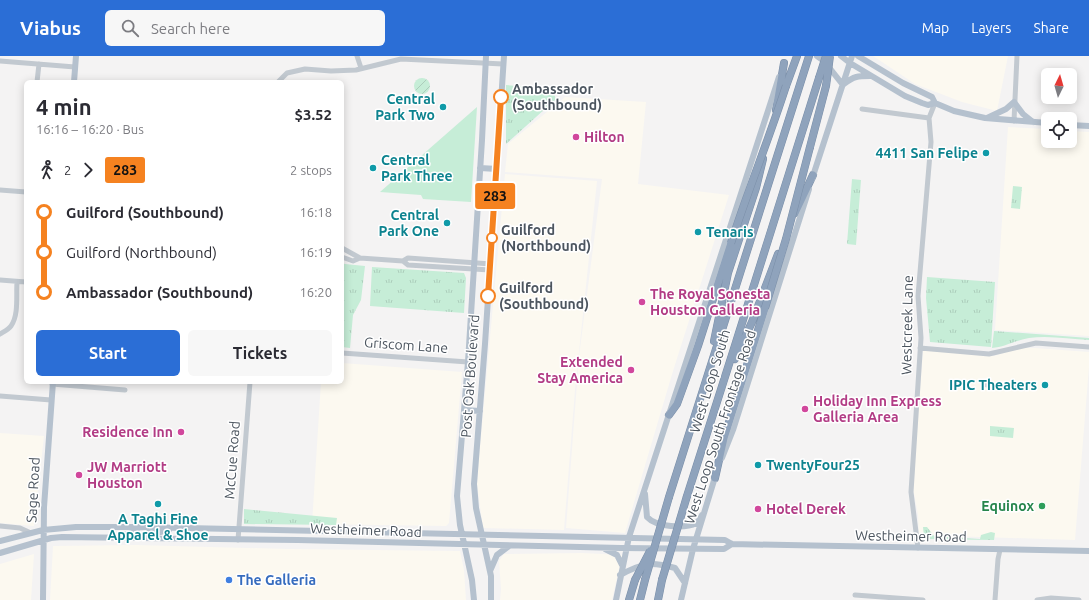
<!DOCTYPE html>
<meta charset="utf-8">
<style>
body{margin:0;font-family:Ubuntu,sans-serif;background:#f7f7f7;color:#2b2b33;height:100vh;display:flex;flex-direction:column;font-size:15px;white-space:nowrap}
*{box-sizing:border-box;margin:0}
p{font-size:13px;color:#7c7c81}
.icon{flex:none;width:22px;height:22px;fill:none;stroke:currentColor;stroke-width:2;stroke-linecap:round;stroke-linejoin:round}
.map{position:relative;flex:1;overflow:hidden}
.details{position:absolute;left:24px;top:24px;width:320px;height:304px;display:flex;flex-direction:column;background:#fff;border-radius:6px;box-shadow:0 2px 10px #0003}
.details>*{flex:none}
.badge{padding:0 8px;border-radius:3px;font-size:14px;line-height:26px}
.needle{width:26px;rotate:5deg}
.buttons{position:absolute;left:1041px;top:12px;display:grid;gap:8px}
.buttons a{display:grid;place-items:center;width:36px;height:36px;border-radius:6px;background:#fff;box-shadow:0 2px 10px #0003;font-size:20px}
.map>.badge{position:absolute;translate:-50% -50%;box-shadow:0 0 0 2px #fff}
.legs{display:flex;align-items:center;gap:6px;height:44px;padding:0 12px;font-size:13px}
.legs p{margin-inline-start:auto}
.overview{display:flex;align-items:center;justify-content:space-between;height:68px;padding:0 12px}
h1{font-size:22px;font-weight:700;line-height:30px}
.action{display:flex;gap:8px;margin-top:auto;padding:8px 12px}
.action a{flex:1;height:46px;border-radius:6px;background:#2b6ed6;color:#fff;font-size:16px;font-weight:700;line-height:46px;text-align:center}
.action a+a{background:#f7f7f7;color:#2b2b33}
ul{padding:0 12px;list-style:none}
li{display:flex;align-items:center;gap:14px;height:40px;font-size:15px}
li i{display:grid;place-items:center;width:6px;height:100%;margin:0 5px;background:currentColor}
li i::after{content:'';width:10px;height:10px;margin:-5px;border:3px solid;border-radius:50%;background:#fff}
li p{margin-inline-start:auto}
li:first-child i{background:linear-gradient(#0000 50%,currentColor 0)}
li:last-child i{background:linear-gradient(currentColor 50%,#0000 0)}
header{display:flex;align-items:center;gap:24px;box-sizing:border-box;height:56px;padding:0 20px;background:#2b6ed6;color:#fff}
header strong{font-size:19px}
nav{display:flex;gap:22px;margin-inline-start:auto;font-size:14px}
.search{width:280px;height:36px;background:#f7f7f7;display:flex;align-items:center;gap:10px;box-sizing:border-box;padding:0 14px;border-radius:6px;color:#7c7c81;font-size:15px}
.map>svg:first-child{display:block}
.commercial{fill:#fcf9f0}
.grass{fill:url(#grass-tufts)}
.park{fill:#c6edd7}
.garden{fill:url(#garden-furrows)}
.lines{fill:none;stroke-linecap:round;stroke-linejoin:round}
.highway-casing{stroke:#7a8ea8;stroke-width:8}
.minor{stroke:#c2c9d0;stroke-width:5}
.major{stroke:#b5c1ce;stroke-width:6}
.highway{stroke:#8fa3bc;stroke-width:7}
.highway-bridge-casing{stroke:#7a8ea8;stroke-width:8;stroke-linecap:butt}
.highway-bridge{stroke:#8fa3bc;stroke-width:7}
.line-1-casing{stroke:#fff;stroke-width:9}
.line-1{stroke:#f58220;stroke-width:6}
.stop-1-dot{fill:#fff;stroke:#f58220;stroke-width:2}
.culture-dot{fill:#0f9aa8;stroke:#fff;stroke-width:1.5}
.hotel-dot{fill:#d1479c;stroke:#fff;stroke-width:1.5}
.leisure-dot{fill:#2e9e5b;stroke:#fff;stroke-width:1.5}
.shop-dot{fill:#3f7fe0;stroke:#fff;stroke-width:1.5}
.labels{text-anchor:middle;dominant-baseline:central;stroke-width:3;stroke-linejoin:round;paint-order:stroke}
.stop-label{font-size:14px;font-weight:bold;fill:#4c555f;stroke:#fff;text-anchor:start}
.culture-label{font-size:14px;font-weight:bold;fill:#0d838f;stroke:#fff;text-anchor:end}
.hotel-label{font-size:14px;font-weight:bold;fill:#b23c85;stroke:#fff;text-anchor:start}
.street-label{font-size:14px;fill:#4c555f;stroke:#fff}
.leisure-label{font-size:14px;font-weight:bold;fill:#27864d;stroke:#fff;text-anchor:end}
.shop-label{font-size:14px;font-weight:bold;fill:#366cbe;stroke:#fff;text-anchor:start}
</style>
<header>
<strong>Viabus</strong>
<div class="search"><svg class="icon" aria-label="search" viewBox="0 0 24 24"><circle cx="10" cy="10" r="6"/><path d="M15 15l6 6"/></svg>Search here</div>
<nav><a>Map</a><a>Layers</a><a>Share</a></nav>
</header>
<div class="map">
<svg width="1089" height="544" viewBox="0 0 1089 544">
<defs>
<pattern id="grass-tufts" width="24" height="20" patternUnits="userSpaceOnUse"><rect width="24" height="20" fill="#c6edd7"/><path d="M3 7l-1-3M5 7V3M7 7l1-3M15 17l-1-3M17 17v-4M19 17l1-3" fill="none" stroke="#accdbb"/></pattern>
<pattern id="garden-furrows" width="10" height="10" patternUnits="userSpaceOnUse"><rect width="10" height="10" fill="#c6edd7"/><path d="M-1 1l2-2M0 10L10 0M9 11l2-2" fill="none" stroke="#accdbb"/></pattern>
</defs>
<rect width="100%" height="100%" fill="#f4f3f3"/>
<path class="commercial" d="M873,0H1008L997,55L962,46L915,28Z
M565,41L646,46L638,128L729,139L673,315L625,477L566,472L579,300L602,123L505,116L508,88Z
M1008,71L1048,73V85H1070V75L1089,76V280L995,274Z
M505,118L597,125L575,334L564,474L483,472L477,428L479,402Z
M1019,292H1035L1089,296V311L1075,484L919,479L918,459L913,432L923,294L994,300Z
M342,307L462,316L449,467L446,470L312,468L321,326H342Z
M0,377L44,380L34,470L0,467Z
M136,489L288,493L460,495L464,514L466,544H50L53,490Z
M582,497L622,499L612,544H500L501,533L499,505L504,498Z
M34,498L31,544H0V508Z"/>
<path class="grass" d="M506,29L552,33L556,43L506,88Z
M852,123L861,124L856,189L847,188Z
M1013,130L1022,131L1020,153L1011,152Z
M342,207L345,208L365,210L361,244L353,259L350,292L342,291Z
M372,211L464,217L466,222L464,257L370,250Z
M927,221L995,226L991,291L930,286L926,242Z
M994,275L1089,282V284C1069,283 1048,279 1029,282C1016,284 1005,291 992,292Z
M990,370L1014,372L1013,382L990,380Z
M244,453L337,462L336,469L244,468Z
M923,471H927L934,480L980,483L981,479L991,476L995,477L994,484L925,483L924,481Z"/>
<path class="park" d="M477,51L471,146L423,143L421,139L380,136Z"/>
<path class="garden" d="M414 30a8 8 0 1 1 16 0a8 8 0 1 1-16 0Z"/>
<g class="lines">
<defs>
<path id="highway" d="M786,30L797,0
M776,54L784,7
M810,91L826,30
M795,157L813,119
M714,285L728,217L756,132L763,103
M735,303L752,266L778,198
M669,359L677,348L698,290L731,187
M715,422L724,382L765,252
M687,440C732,301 775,161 819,22
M669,441L809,0
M629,544L635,524
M640,544L645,524
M658,544L662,524"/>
</defs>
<use href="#highway" class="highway-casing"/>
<path class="minor" d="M357,0L361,12
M0,5L75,11
M37,26L39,8
M278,26L287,17L305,13L331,15L356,14L401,3L503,8
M862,53L929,62
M1014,65L1017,0
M0,134L26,136
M342,192L360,202L403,205L408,202L491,208
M342,201L353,205L360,202
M403,205L408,209L490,214
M0,224L26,226
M0,278C3,276 8,274 11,270C19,259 16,239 17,226
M920,292L989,298L1036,287L1089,291
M342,297L468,306
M52,328L125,334
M987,329L1024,332
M0,340L51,344
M0,470L20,472L31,477
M238,484L250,326
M918,492L911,436L921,282L918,240L931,86L929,62L935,47
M855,539L923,544
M995,544L998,503L1000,494
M1037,544L1051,542L1079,544"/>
<path class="major" d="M817,0L824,5L843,29
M841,0L850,7L905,40L922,47L928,49L935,47L954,55L985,62L1048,67
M858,0L903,27L932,41L935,47
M74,26L76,0
M844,28C854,20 858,20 870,20
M987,62L1006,53L1014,46L1023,58L1033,66
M1070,69L1089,70
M480,112L497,113
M812,123L852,0
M464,354L480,355
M722,402L733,374L809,133
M645,438L647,461C656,471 685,473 696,467C699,465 701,462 702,459
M124,479L136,476L138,471
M143,481L148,477H156L169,474
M0,485L43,474L76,471H138L725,484L732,488L1089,495
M605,493L617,499L622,509
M0,497L51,482L62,481L298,484L621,492L724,493L732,488
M490,515L497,499L509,490
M620,519C643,507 650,505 675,512L685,527
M43,544L44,451L53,326
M474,544L472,524L460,469L457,440L468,306L482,84L486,0
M491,544V520L476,452L474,428L485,288L504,0
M616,544L629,481L779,21
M681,544L693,493L716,418"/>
<use href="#highway" class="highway"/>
<defs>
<path id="highway-bridge" d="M819,22L826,0
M826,30L830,0
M731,187C748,134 769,83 786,30
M765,252L786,183L810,91
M635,524L650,495
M645,524L669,441
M662,524L687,440"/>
</defs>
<use href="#highway-bridge" class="highway-bridge-casing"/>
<use href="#highway-bridge" class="highway-bridge"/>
</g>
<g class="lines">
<defs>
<path id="line-1" d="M488,240L501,41"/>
</defs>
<use href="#line-1" class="line-1-casing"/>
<use href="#line-1" class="line-1"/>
</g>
<g class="stop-1-dot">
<circle cx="501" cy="41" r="7"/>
<circle cx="492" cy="182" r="5"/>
<circle cx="488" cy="240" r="7"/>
</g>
<g class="culture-dot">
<circle cx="443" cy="51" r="4"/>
<circle cx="986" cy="97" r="4"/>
<circle cx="373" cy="112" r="4"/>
<circle cx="447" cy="167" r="4"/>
<circle cx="698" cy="176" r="4"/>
<circle cx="1045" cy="329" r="4"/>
<circle cx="758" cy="409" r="4"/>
<circle cx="158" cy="448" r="4"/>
</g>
<g class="hotel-dot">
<circle cx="576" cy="81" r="4"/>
<circle cx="642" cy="246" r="4"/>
<circle cx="631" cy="314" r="4"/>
<circle cx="805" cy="353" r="4"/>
<circle cx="181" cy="376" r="4"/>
<circle cx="79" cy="419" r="4"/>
<circle cx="758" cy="453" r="4"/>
</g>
<circle class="leisure-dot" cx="1042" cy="450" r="4"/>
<circle class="shop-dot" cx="229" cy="524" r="4"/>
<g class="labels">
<g class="stop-label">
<text x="512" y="33">Ambassador<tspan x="512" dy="16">(Southbound)</tspan></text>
<text x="501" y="174">Guilford<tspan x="501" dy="16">(Northbound)</tspan></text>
<text x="499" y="232">Guilford<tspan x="499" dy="16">(Southbound)</tspan></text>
</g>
<g class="culture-label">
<text x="435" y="43">Central<tspan x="435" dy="16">Park Two</tspan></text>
<text x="978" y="97">4411 San Felipe</text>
<text x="381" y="104" text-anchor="start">Central<tspan x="381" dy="16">Park Three</tspan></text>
<text x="439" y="159">Central<tspan x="439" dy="16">Park One</tspan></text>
<text x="706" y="176" text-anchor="start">Tenaris</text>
<text x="1037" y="329">IPIC Theaters</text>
<text x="766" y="409" text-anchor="start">TwentyFour25</text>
<text x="158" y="463" text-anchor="middle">A Taghi Fine<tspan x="158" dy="16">Apparel &amp; Shoe</tspan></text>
</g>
<g class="hotel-label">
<text x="584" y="81">Hilton</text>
<text x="650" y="238">The Royal Sonesta<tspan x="650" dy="16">Houston Galleria</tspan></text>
<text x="623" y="306" text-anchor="end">Extended<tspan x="623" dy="16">Stay America</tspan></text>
<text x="813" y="345">Holiday Inn Express<tspan x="813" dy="16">Galleria Area</tspan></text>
<text x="173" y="376" text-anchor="end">Residence Inn</text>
<text x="87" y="411">JW Marriott<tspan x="87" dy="16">Houston</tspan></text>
<text x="766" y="453">Hotel Derek</text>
</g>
<g class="street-label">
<text transform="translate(907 269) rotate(-89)">Westcreek Lane</text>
<text transform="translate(406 289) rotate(4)">Griscom Lane</text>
<text transform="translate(470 320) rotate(-86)">Post Oak Boulevard</text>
<text transform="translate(710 325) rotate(-73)">West Loop South</text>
<text transform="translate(720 371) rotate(-72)">West Loop South Frontage Road</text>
<text transform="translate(232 404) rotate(-86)">McCue Road</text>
<text transform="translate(33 434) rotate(-87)">Sage Road</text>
<text transform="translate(366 474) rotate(2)">Westheimer Road</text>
<text transform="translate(911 480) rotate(1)">Westheimer Road</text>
</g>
<g class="leisure-label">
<text x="1034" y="450">Equinox</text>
</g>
<g class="shop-label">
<text x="237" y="524">The Galleria</text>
</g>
</g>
</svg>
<div class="buttons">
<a><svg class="needle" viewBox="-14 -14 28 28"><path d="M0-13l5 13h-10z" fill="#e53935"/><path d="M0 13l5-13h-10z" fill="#7c7c81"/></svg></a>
<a><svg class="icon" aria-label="locate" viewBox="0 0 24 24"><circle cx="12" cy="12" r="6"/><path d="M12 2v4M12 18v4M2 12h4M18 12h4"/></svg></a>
</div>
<b class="badge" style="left:495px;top:140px;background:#f58220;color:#111">283</b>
<section class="details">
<div class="overview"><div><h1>4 min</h1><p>16:16 – 16:20 · Bus</p></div><b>$3.52</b></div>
<div class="legs"><svg class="icon" aria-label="walk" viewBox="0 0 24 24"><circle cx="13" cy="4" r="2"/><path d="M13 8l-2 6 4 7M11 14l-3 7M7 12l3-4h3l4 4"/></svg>2<svg class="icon" aria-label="forward" viewBox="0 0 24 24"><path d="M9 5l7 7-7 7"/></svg><b class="badge" style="background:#f58220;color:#111">283</b><p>2 stops</p></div>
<ul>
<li><i style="color:#f58220"></i><b>Guilford (Southbound)</b><p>16:18</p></li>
<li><i style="color:#f58220"></i><span>Guilford (Northbound)</span><p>16:19</p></li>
<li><i style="color:#f58220"></i><b>Ambassador (Southbound)</b><p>16:20</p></li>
</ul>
<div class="action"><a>Start</a><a>Tickets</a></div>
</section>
</div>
